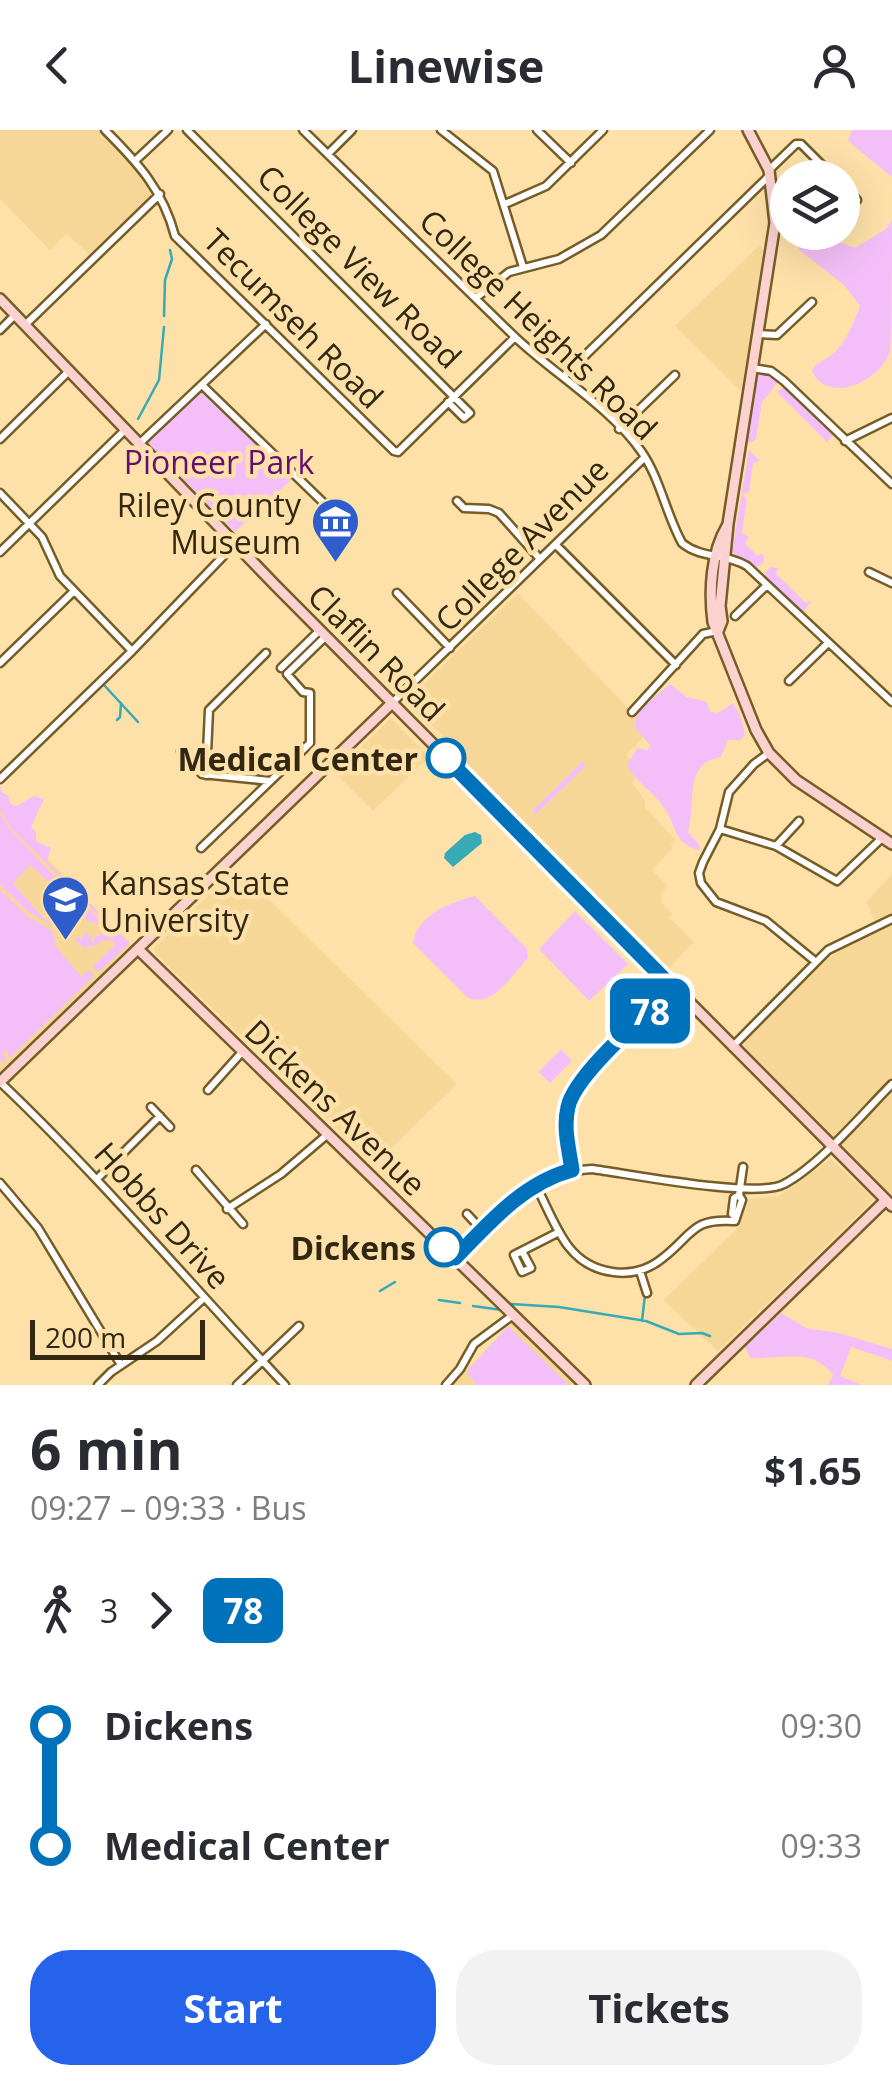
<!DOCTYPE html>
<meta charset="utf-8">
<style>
body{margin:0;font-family:"Open Sans",sans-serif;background:#f2f2f3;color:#2b2b33;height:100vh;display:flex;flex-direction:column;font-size:38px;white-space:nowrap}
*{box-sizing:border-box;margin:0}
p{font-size:32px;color:#7c7c81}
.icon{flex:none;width:55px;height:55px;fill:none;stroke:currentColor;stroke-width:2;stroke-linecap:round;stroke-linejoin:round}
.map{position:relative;height:1255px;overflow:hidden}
.sheet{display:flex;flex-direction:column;background:#fff;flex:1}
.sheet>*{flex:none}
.badge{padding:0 20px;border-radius:15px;font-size:35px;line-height:65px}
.tools{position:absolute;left:770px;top:30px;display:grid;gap:20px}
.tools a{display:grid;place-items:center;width:90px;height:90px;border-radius:50%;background:#fff;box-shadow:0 10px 40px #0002;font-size:50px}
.scale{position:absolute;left:30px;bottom:25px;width:175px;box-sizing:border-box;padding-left:10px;border:5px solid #322711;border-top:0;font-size:28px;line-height:35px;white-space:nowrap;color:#322711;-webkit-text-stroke:8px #fde1a9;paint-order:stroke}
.map>.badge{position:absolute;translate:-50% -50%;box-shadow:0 0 0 5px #fff}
.legs{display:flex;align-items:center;gap:15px;height:110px;padding:0 30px;font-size:32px}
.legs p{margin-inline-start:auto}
.overview{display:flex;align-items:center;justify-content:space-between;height:170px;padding:0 30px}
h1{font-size:55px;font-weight:700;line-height:75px}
.primary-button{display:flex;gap:20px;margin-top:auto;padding:20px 30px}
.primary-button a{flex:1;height:115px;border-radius:40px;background:#2563eb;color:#fff;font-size:40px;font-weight:700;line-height:115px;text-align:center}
.primary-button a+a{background:#f2f2f3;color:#2b2b33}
ul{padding:0 30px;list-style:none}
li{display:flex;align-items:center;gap:35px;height:120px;font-size:38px}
li i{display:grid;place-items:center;width:15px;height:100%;margin:0 12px;background:currentColor}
li i::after{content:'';width:25px;height:25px;margin:-12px;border:8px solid;border-radius:50%;background:#fff}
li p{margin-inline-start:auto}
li:first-child i{background:linear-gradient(#0000 50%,currentColor 0)}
li:last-child i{background:linear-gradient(currentColor 50%,#0000 0)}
header{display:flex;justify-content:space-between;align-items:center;height:130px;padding:0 30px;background:#fff;font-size:45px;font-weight:700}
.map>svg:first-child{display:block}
.built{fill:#f7d798}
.green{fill:#f4bff8}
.water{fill:#36aab5}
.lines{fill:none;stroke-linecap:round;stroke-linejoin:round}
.stream{stroke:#36aab5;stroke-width:2.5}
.street-casing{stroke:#765d28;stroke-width:11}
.secondary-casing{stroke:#765d28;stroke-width:14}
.street{stroke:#fff;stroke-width:6}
.secondary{stroke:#fbd2d0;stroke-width:9}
.line-1-casing{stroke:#fff;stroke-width:22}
.line-1{stroke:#0072bc;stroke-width:15}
.stop-1-dot{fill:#fff;stroke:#0072bc;stroke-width:5}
.labels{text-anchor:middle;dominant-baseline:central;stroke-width:9;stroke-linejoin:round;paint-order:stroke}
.street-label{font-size:32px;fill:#322711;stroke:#fde1a9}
.park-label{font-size:32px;fill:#650f6d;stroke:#fde1a9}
.poi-label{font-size:32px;fill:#322711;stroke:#fde1a9;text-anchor:end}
.stop-label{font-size:32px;font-weight:bold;fill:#322711;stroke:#fde1a9;text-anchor:end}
</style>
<header><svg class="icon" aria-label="back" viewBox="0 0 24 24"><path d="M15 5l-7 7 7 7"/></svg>Linewise<svg class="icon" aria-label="person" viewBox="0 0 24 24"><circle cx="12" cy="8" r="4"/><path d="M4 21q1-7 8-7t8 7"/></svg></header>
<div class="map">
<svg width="892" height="1255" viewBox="0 0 892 1255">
<rect width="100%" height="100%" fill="#fde1a9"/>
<path class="built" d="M0,0H98L141,43L154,65L91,126L67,104L50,120L0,69Z
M760,115L764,122L741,261L675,196Z
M518,463L650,601L626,625L642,643L632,652L645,671V677L675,709L671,714L673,718L652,740L668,756L662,763L661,772L672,783L669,787L694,812L666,841L492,663L451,614L407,570Z
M391,588L429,627L373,681L335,643Z
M0,679L131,815L0,945Z
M237,738L457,954L375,1035L156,824L154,818Z
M892,744V1067L741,916L825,829L879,800L866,772Z
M831,1029L874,1069L718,1221L663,1170L736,1100L749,1069L779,1066Z
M513,1191L517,1194L579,1255H452Z"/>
<path class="green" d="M852,0H892V47L848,11Z
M892,90C892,118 892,200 890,222C880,251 828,276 812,241C817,231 821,233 830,226C846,214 853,194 860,176L844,155L798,119L802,112L826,107L855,118L886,99Z
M761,243L778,252L762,272L756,309L750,313L747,310L756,248Z
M784,257L833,305L827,312L777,262Z
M199,262H205L291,350L235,402L147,312Z
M749,320L760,331L753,333L749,362L742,364L747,369L742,403L749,407L745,414L758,426L762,423L764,426V432L757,437L732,422Z
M771,437L778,438L776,444L806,473L812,471L803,482L766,447L765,442Z
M670,554L687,567L707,572L710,582L718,583L733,573L740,585L745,604L741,610H728L721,627C681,634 697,676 688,702L699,714L700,720C674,715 677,697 665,679C654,662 636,653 627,635L637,618L648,620L650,615L635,598L638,581Z
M582,632L586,636L535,685L533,680Z
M0,655L2,663L8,665L10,673L16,676L34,666L44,669L31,697L36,702V711L51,718L47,731L130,813L99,842L92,837L115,815L113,811L110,809L106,812L102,808L99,814L84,818L75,810L76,806L81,810L84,803L92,806L90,809L94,814V808L105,801L97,793L87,791C74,769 48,753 30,735L13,753L45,790L52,792L51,795L28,782L0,755V683L9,698L73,766L116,803L11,698L0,680Z
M0,760L27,786L54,802L55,816L81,846L89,840L94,846L9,929L7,921H3L6,935L0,929Z
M475,766L527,819L528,828C512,845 493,878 468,868L413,813C417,785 450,772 475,766Z
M575,781L628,834L589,871L539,819Z
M561,919L572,931L550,953L538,942Z
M781,1183L806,1198L839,1203L892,1219V1231L851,1217L840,1246L862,1255H828L833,1245C810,1216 782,1230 750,1228L745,1217Z
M508,1196L569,1255H476L467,1241Z"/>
<path class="water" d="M475,702L481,705L482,713L453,737L444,728L445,723L465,705Z"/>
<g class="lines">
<path class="stream" d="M164,186L165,150L172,129L170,120
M138,289L159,250L164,197
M104,555L138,592
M117,590L120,587L121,573
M380,1161L395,1152
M439,1170L460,1173
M511,1174L559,1177L646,1191L679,1204L702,1203L710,1206
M473,1176L502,1180
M642,1191L645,1165"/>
<defs>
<path id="street" d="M105,0C138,33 163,60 175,106L394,321L398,322L515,207
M187,0L470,283L464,288L448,272
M303,0L515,207C553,243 611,278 641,321C660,348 666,384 682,413C701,429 726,423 747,436L892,572
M441,0L493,41L523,137
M537,0L571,33
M328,24L352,0
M136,30L168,0
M769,40L796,14H801L835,48
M842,55L857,70
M505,74L546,56L603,0
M476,168L509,142L559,129L601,105L710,0
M25,195L160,64
M0,200L15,185
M758,204L777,205L812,172
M752,238L771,241L784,251L892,354
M564,246L770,45
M202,255L333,382
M619,299L675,245
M0,309L69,241
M845,311L892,288
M140,313L266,194
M0,363L42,407L60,446L132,521
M457,371L464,378L489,379L499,383L540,429
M556,415L676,535
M0,422L125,300
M869,442L892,453
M397,463L450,518
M735,486L767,455
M0,533L73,462
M281,538L320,500
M789,551L827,514
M392,573L644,328
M632,582L703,504L717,501
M181,621L202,644L270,651
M769,623L754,634L729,662L720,699L703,732L699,743L701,753L716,772L766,791L816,832
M206,645L209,580L266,523
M0,649L132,521L235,414
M720,699L776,716L837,751L883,707
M776,716L799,691
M201,718L310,613V563L303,562L287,544L326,506
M732,917L828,820L892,789
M0,952C101,1048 190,1154 285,1255
M208,960L243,921
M151,977L170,997
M196,1040L243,1094
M571,1040C569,1019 563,998 568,977C575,944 647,884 673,858
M98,1048L160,986
M0,1053L38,1098L121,1235
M535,1054C546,1074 554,1097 568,1116C591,1146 635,1152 664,1127C694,1103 692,1088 735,1091L742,1070L739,1065L743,1037
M227,1079L281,1044L328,1004
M467,1084L483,1101
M736,1087L732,1084L734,1068L739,1065
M522,1121L531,1138L522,1142L514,1125L559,1102
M455,1128C496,1088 531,1042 592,1039C630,1044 757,1069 784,1054C819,1036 863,983 892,954
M640,1141L647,1163
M98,1255L111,1242L157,1211L204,1168
M237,1255L299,1196
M446,1255L460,1239L474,1214L513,1185"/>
<path id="secondary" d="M0,169L275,455L892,1076
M727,396C711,423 709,461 713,492L756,600L769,623L796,650L892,714
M718,501L722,491L720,476L728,394L775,93L769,40L748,0
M138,819L585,1255
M0,952L392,573
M696,1255L886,1070"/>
</defs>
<use href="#street" class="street-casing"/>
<use href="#secondary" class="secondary-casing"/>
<use href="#street" class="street"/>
<use href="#secondary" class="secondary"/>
</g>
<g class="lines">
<defs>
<path id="line-1" d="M444,1117L455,1128C489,1093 523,1053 572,1040C569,1019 563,998 568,977C575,944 647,884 673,858L446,628"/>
</defs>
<use href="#line-1" class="line-1-casing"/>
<use href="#line-1" class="line-1"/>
</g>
<defs>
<symbol id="museum-pin" viewBox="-11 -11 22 30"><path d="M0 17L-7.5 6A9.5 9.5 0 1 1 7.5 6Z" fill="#2f5dcc" stroke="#fde1a9"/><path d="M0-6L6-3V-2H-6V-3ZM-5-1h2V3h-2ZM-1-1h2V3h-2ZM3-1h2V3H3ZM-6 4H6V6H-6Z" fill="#fff"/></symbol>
<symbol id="university-pin" viewBox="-11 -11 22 30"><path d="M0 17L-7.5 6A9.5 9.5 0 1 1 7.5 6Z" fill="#2f5dcc" stroke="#fde1a9"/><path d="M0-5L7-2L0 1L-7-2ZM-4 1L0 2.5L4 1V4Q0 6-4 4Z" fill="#fff"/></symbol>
</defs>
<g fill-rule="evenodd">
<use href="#museum-pin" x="308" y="364" width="55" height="75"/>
<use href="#university-pin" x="38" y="742" width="55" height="75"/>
</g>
<g class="stop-1-dot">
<circle cx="446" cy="628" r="18"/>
<circle cx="444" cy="1117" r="18"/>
</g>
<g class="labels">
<g class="street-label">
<text transform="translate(360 136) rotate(45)">College View Road</text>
<text transform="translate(294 188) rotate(45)">Tecumseh Road</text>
<text transform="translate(539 194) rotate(44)">College Heights Road</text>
<text transform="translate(521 414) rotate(-45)">College Avenue</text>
<text transform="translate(377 522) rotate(45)">Claflin Road</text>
<text transform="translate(336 977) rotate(44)">Dickens Avenue</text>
<text transform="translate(163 1085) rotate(48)">Hobbs Drive</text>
</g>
<g class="park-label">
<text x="219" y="331">Pioneer Park</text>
</g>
<g class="poi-label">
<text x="301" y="374">Riley County<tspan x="301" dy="37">Museum</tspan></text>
<text x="100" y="752" text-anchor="start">Kansas State<tspan x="100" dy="37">University</tspan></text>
</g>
<g class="stop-label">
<text x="418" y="628">Medical Center</text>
<text x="416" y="1117">Dickens</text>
</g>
</g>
</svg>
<div class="tools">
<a><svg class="icon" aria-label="layers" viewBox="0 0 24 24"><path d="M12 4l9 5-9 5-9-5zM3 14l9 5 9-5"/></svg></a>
</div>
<div class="scale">200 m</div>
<b class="badge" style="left:650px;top:881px;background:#0072bc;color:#fff">78</b>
</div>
<section class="sheet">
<div class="overview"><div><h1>6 min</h1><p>09:27 – 09:33 · Bus</p></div><b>$1.65</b></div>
<div class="legs"><svg class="icon" aria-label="walk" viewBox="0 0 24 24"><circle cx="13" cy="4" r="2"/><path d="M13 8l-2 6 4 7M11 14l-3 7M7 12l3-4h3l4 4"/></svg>3<svg class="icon" aria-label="forward" viewBox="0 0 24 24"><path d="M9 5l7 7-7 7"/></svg><b class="badge" style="background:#0072bc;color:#fff">78</b></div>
<ul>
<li><i style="color:#0072bc"></i><b>Dickens</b><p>09:30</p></li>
<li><i style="color:#0072bc"></i><b>Medical Center</b><p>09:33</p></li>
</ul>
<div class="primary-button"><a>Start</a><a>Tickets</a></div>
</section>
